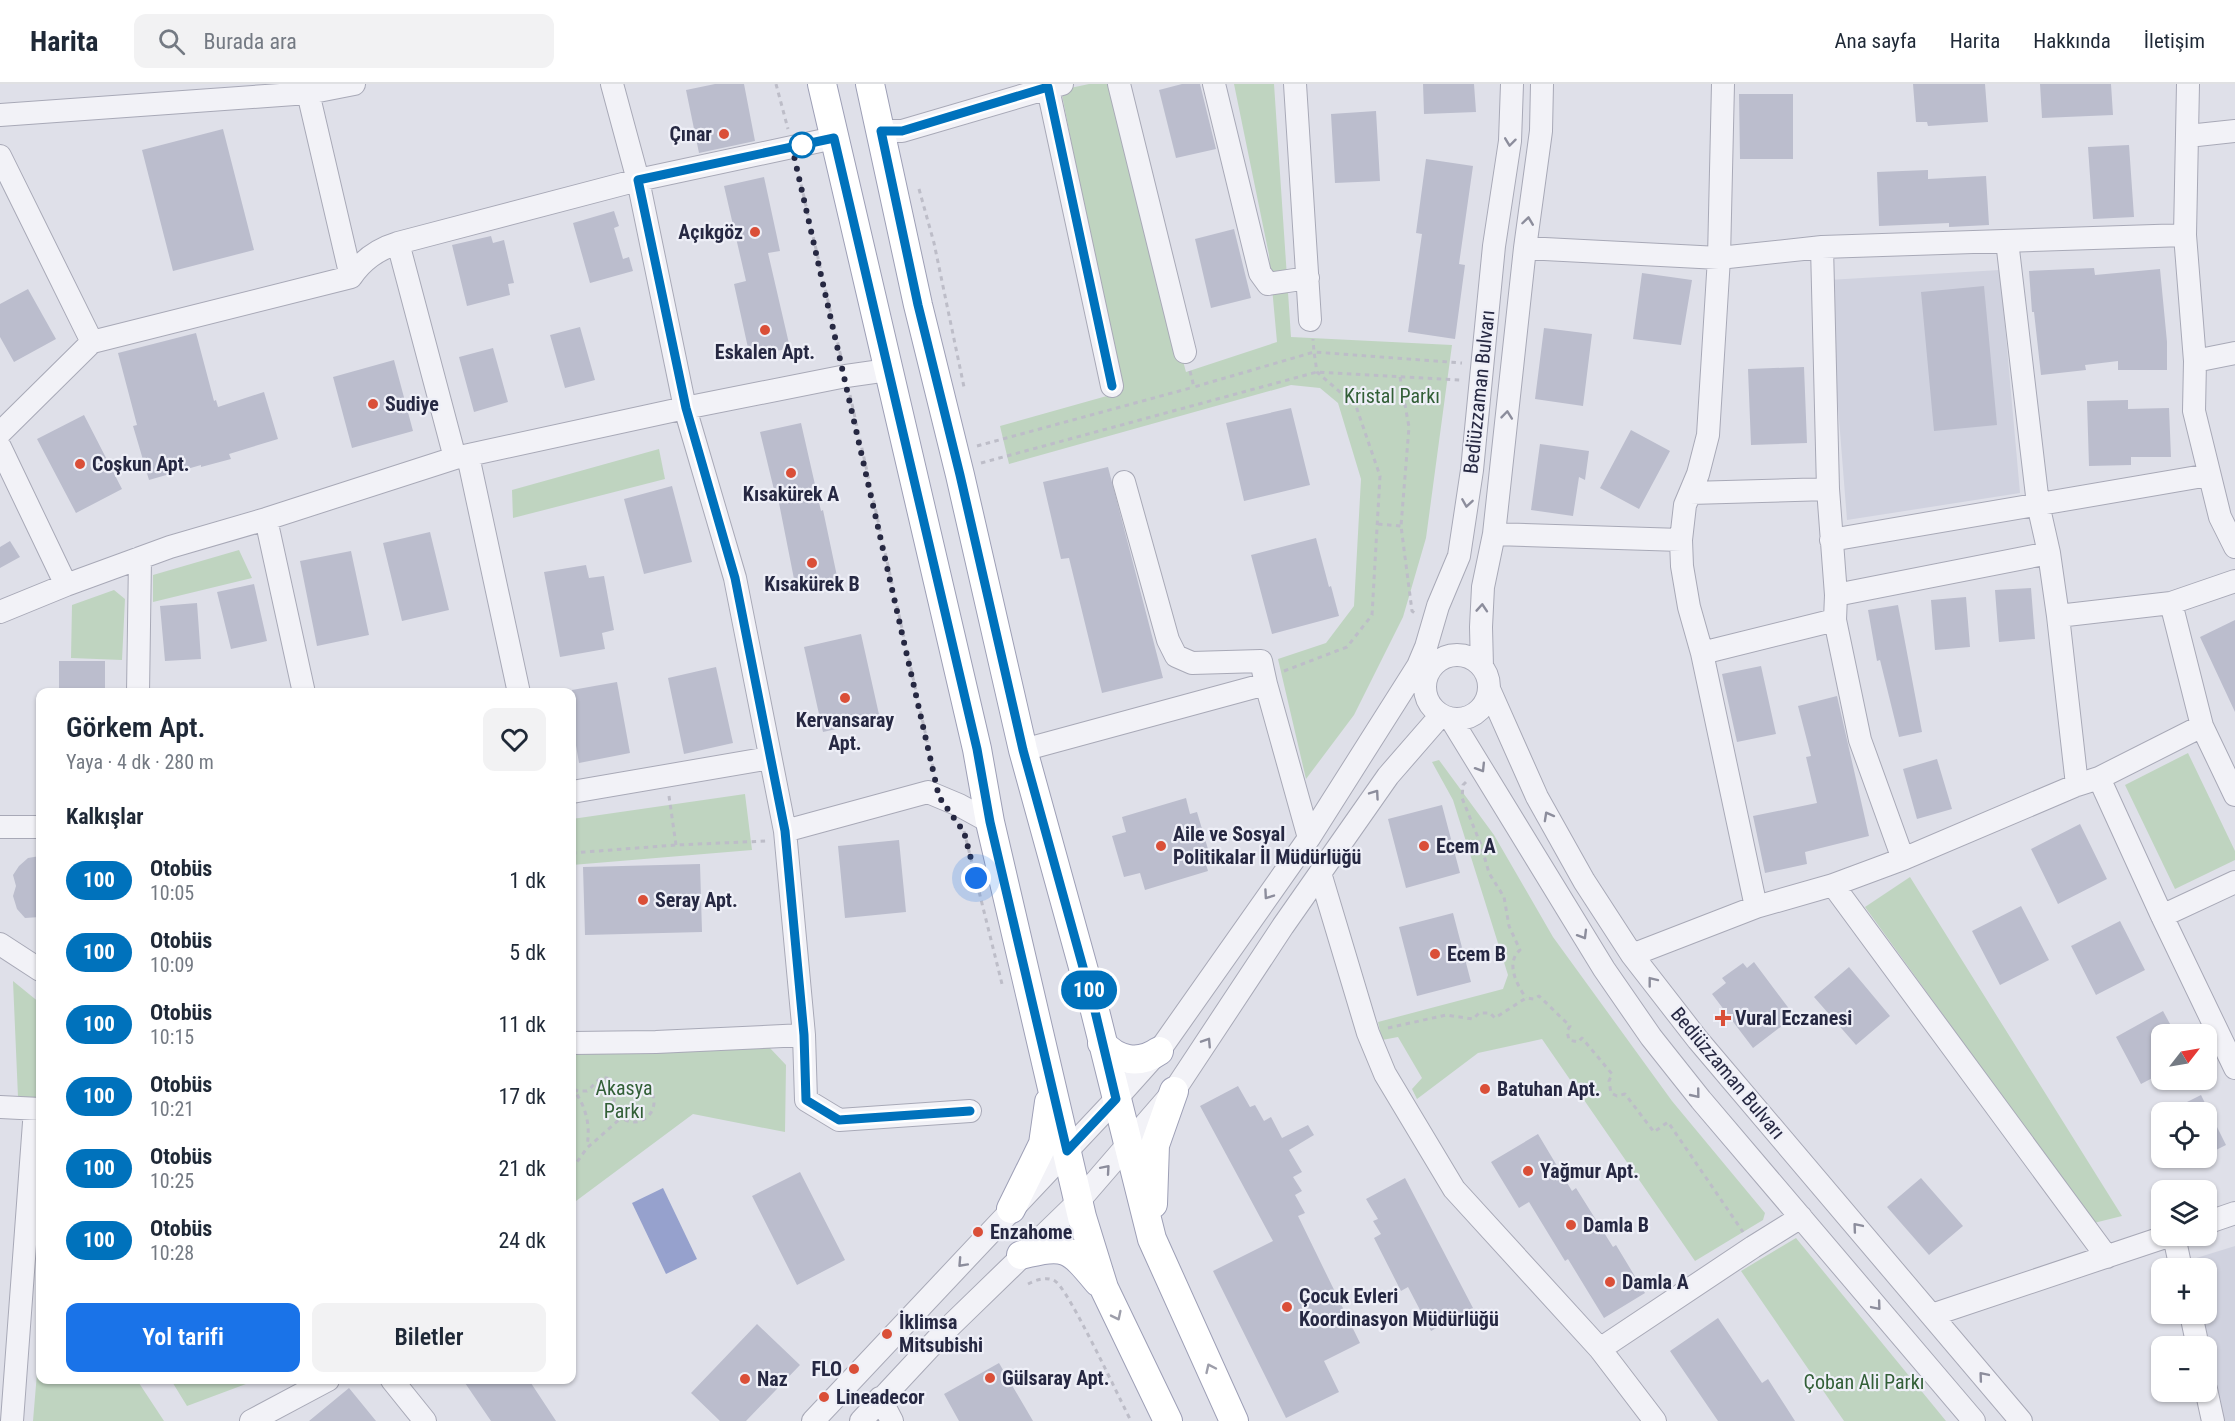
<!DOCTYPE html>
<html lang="tr">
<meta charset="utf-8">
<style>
body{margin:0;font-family:"Roboto Condensed",sans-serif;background:#f2f2f3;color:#1f2937;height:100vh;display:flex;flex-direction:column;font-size:22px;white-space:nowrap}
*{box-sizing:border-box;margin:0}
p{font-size:20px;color:#747a83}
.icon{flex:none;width:33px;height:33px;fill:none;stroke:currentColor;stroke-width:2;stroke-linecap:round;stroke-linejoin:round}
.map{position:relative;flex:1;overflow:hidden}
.details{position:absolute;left:36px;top:604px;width:540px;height:696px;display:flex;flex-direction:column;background:#fff;border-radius:12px;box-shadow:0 2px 4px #0004}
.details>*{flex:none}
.badge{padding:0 12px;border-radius:20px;font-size:21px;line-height:39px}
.needle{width:39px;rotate:59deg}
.fabs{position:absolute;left:2151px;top:940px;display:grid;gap:12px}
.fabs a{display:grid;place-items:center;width:66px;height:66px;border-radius:12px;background:#fff;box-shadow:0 2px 4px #0004;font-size:30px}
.you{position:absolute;width:30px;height:30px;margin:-15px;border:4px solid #fff;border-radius:50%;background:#1a73e8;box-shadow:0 0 0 9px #1a73e833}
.map>.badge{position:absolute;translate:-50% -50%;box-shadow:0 0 0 3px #fff}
h2{padding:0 30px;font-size:22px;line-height:54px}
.round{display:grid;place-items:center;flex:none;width:63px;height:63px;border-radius:12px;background:#f2f2f3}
.overview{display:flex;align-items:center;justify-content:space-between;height:102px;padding:0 30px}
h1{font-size:28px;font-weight:600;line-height:45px}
.button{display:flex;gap:12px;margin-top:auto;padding:12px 30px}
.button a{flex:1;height:69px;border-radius:12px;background:#1a73e8;color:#fff;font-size:24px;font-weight:600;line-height:69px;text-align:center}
.button a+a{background:#f2f2f3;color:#1f2937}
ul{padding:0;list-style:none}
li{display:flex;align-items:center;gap:18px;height:72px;padding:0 30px}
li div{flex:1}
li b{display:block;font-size:22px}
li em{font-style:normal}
li .badge{min-width:66px;font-weight:700;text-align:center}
header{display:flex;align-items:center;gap:36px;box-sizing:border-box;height:84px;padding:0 30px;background:#fff;border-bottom:2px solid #e0e1e3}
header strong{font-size:28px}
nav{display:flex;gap:33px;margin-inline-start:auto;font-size:21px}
.search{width:420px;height:54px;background:#f2f2f3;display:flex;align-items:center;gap:15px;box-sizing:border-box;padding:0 21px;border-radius:12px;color:#747a83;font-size:22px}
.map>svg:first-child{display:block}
.built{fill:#d0d2df}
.green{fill:#bfd4c0}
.water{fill:#96a1cd}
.building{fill:#bbbdcd}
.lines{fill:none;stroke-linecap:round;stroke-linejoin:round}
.minor-casing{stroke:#a8a9b7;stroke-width:24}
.major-casing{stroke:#9d9fb6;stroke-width:30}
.path{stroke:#bdbdc8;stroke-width:3;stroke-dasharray:4.5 4.5;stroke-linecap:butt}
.minor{stroke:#f2f2f7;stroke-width:22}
.major{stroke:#fff;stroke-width:28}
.oneway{stroke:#8c8d9c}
.oneway2{stroke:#9d9eaa}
.line-casing{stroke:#fff;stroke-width:14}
.line{stroke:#0072bc;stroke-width:9}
.walk{stroke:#262842;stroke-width:6;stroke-dasharray:0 10.8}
.poi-dot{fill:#da4f38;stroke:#eeeff7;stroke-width:2}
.stop-dot{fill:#fff;stroke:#0072bc;stroke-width:3}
.labels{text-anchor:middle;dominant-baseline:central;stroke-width:4.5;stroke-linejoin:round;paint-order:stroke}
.poi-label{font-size:20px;font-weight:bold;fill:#262842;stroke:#eeeff7;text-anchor:start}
.street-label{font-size:20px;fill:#262842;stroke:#eeeff7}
.park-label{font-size:20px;fill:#325f37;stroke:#eeeff7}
</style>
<header>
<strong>Harita</strong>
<div class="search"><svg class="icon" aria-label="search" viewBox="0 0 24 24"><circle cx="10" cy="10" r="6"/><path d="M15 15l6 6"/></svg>Burada ara</div>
<nav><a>Ana sayfa</a><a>Harita</a><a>Hakkında</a><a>İletişim</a></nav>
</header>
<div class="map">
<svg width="2235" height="1337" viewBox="0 0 2235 1337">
<rect width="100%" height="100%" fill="#dfe0e9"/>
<path class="built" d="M2000,186L2020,409L1847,436L1828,196Z
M2235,1162V1337H2223L2201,1230H2206V1185H2191L2190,1176Z"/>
<path class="green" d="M1089,0H1108L1186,288L1277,258L1269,171L1234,0H1274L1291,253L1452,261L1426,454L1403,533L1354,631L1306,695L1278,575L1326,559L1354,522L1361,395L1338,319L1320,304L1291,301L1009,380L1000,342L1121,308L1061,6Z
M659,365L665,395L513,434L512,406Z
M239,466L252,494L153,518V491Z
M114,506L125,515L122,576L71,574L72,521Z
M2188,669L2235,767V776L2175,805L2125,701Z
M1439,676L1494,751L1553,853L1672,1017L1765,1129L1763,1136L1695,1177L1542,955L1478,969L1417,1015L1412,1005L1422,994L1398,953L1382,956L1378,938L1503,905L1508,891L1453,716L1432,678Z
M745,710L752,766L572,781V735Z
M1910,793L2122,1132L2094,1139L1865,823Z
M13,897L40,919V1012L38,1014L18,1013Z
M769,963L786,981L785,1048L693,1030L572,1120V964Z
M1796,1154L1946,1337H1844L1741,1187Z
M40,1253V1296H137L164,1337H33Z
M171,1296H257L187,1322Z"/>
<path class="water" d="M663,1104L697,1175L666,1190L632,1119Z"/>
<path class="building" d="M715,0H744L755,57L699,69L686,6Z
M1182,0H1200L1216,65L1176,74L1159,6Z
M1423,0H1474L1476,28L1424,30Z
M1913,0H1985L1988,38L1928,42L1927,38H1916Z
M2040,0H2111L2113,31L2042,34Z
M1739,10H1793V75H1740Z
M1376,27L1380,97L1335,99L1331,30Z
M223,45L254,166L173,187L142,66Z
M2129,61L2134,133L2093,135L2088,63Z
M1426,75L1473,82L1459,180L1465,181L1455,255L1408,248L1422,150L1416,149Z
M1928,86V95L1986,92L1989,141L1949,143V139L1879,142L1877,88Z
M764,93L780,167L768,169L790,264L750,273L734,200L746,197L724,102Z
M614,127L619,142L614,144L623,175L629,173L633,187L590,199L573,139Z
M1234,145L1251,214L1211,224L1195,155Z
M491,152L493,159L504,156L514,199L508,200L510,211L467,222L452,161Z
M2094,184L2095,191L2160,185L2167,258V286H2118V277L2085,281L2086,286L2041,291L2034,228H2032L2029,187Z
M1642,189L1692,196L1681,261L1633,255Z
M1984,202L1997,341L1934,347L1921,208Z
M28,205L56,255L14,278L0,253V220Z
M580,243L595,296L565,304L550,251Z
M1544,244L1592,250L1583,322L1535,315Z
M196,249L214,317L216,316L218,323L264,308L278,355L229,370L231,375L201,383V381L149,396L133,342L137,341L118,269Z
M493,264L508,318L474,328L459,273Z
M394,276L413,347L352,364L333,293Z
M1804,283L1807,359L1751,361L1748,285Z
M2128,316V325L2169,324L2171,373H2131V381L2089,382L2087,317Z
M1291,324L1310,401L1244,417L1226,339Z
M84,331L122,405L76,429L37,355Z
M801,339L821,427L823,426L838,497L796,505L778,414H776L760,348Z
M1631,346L1670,367L1639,425L1600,404Z
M1540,360L1589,367L1585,396L1579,393L1573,432L1531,426Z
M1108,383L1163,594L1102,609L1069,474L1061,475L1043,398Z
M672,402L692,478L644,490L624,415Z
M430,448L449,526L402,537L383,459Z
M1316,454L1329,503L1331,502L1339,532L1272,550L1251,471Z
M10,457L20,473L0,484V463Z
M351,467L369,551L317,562L300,477Z
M586,481L589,494L604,492L614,546L602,549L605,565L560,573L544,488Z
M254,500L267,557L231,565L217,508Z
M2031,504L2035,555L1999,558L1995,506Z
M1966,513L1970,563L1935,566L1931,516Z
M197,519L201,575L165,577L160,522Z
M1898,521L1922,648L1899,653L1880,576L1877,577L1868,526Z
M2235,536V628L2200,553Z
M861,550L880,635L823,648L804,563Z
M59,577H105V609H59Z
M1761,582L1776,650L1737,658L1722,590Z
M716,583L733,659L684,670L668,594Z
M617,598L630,669L579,679L572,638V606Z
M1837,612L1869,752L1805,768L1807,780L1765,789L1753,732L1817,719L1806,673L1811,672L1798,622Z
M1937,675L1952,725L1917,735L1903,685Z
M1186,714L1190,730L1197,728L1210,772L1204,774L1208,787L1145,806L1140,789L1124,793L1112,752L1126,748L1122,733Z
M1442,721L1460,789L1406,804L1388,735Z
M2080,740L2107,795L2058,820L2031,765Z
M899,756L906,828L845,834L838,762Z
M40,772V833L25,834L17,825L13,812L16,802L13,791L19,782L28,774Z
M700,780L702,848L585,851L583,783Z
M2021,822L2049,876L2000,901L1972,847Z
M1453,829L1471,898L1417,912L1399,843Z
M2120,837L2145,886L2096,911L2071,862Z
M1754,878L1790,926L1782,932L1787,938L1753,964L1712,910L1726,899L1722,894L1743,879L1747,884Z
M1849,883L1890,932L1856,961L1814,913Z
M2163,927L2176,951H2162V989L2141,1000L2116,953Z
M1238,1002L1250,1023L1255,1021L1264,1037L1271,1033L1282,1054L1308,1041L1314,1051L1289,1066L1302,1088L1293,1093L1302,1107L1295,1111L1305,1129L1298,1132L1360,1259L1324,1277L1339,1308L1286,1334L1213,1187L1273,1157L1200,1022Z
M2201,1011L2226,1061L2206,1071V1029H2165Z
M1538,1050L1572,1107L1576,1104L1613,1163L1616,1161L1645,1209L1604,1234L1568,1175L1565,1177L1529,1118L1519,1124L1491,1078Z
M800,1088L845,1176L797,1201L752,1112Z
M1405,1094L1473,1224L1431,1247L1408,1203L1401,1207L1374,1154L1381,1150L1373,1137L1378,1135L1366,1115Z
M1921,1094L1963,1142L1929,1171L1887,1123Z
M1718,1234L1762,1299L1768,1295L1795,1337H1718L1670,1267Z
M757,1240L800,1281L746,1337H720L691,1309Z
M999,1279L1033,1337H959L944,1310Z
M463,1296H529L556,1337H491Z
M349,1304L376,1337H309Z"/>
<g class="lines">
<defs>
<path id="minor" d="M306,0L351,193
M612,0L638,96L685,324L735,494L785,747L804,951L806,1016L839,1036L970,1027
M1047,0L1112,302
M1119,0L1185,268
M1214,0L1260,189L1268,200L1308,194
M1295,0L1310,236
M1723,0L1719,174L1708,351L1698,390L1685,421L1681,456L1682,482L1689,523L1702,569L1756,823
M2188,0L2185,151L2195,277L2194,327L2220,433L2235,463
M0,31L308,9L354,0
M881,47H902L1062,0
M2188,52L2235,47
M0,72L92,258
M2007,157L2038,420L2049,469L2058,532L2077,701
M398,159L455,374
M1822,163L1828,405L1836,511L1835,536L1860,656L1903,775
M1525,164L1719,174L1822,163L2185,151
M2195,277L2235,269
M0,349L92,258L351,193C363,175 378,165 398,159L638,96L834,54
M0,363L66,501
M468,372L519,609
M1124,398L1168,556L1176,572L1192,579L1261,577L1266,600
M1690,409L1828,405
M266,435L304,609
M1494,450L1681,456
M1831,456L2209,391
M2235,497L2171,519L2202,642L2235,711
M1836,511L2049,469
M0,528L66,501L170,463L266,435L455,374L685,324L846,292L888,286
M2058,532L2171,519
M1702,569L1835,536
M1425 603a32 32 0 1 1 64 0a32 32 0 1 1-64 0Z
M1482,583L1481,543L1483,503L1494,450L1525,164L1541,47L1542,0
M1489,605L1537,713L1584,797L1632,871L1698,956L2021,1337
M138,609L140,474
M1451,635L1604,885L1651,953L1701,1016L1974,1337
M1023,666L1266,600L1309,754
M2099,694L2162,832L2235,984
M572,708L770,674
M0,743H40
M785,747L928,708L959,721L990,738
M1320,789L1368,949L1385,990L1454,1105L1600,1265L1655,1337
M1833,801L2107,1173
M2162,832L2235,798
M0,860L40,886
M1632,871L1756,823L1833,801L1903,775L2077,701L2099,694L2202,642
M572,959L656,958L804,951
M0,1023L40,1025
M2206,1139L2235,1129
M2174,1152L2181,1185
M2191,1230L2198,1263
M1932,1231L2168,1152
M1600,1265L1753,1163L1801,1133
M392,1296L425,1337
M2206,1305L2213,1337
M880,1314L892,1337
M12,1337L35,1025
M251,1337L328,1296
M813,1337L1116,1015L1159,967L1309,754L1418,582L1426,563L1438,522L1459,472L1472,386L1494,162L1510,57L1512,0
M861,1337L943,1249L1078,1118L1174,1007L1283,842L1388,692L1441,631"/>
<path id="major" d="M822,0L977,665L990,738L1082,1133L1104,1204L1168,1337
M870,0L918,221L960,391L1023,666L1094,923L1152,1155L1234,1337
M1102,959C1117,977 1139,981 1159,967
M1153,1120L1155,1061L1174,1007
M1011,1125L1043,1060L1049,1018
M1021,1171C1066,1160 1069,1163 1098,1198"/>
</defs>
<use href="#minor" class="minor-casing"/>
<use href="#major" class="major-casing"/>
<path class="path" d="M776,0L788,45
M797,83L841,273
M919,105L934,159L964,303
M1190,287L1194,303L1314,268L1313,255
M1400,293L1409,343L1401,442L1412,527L1416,530
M850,311L934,688
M977,362L1194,303
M981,379L1317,288L1460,296
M1378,440L1401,442
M1284,587L1347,563L1372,531L1380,392L1356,322L1317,288L1314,268L1462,279
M1466,698L1463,701L1462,714L1481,761L1489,789L1504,813L1509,842L1520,866C1505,879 1517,901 1526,914
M669,712L676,761
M964,747L1002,900
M572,769L676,761L766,757
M1388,944L1446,931L1473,935L1479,929H1490L1495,934L1526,914L1534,915L1539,912L1570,942L1567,947L1569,956L1578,958L1582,954L1612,990L1609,997L1611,1009L1617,1012L1625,1010L1654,1048L1668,1038L1743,1148
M614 1018a20 20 0 1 1 40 0a20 20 0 1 1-40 0Z
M572,1003C585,1021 591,1039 587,1062
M574,1005L578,1007H587C597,1000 599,988 613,997L617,1006
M572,1085L587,1064L621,1034
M1028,1200C1036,1196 1046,1192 1055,1197C1068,1204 1120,1316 1131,1337"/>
<use href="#minor" class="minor"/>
<use href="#major" class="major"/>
</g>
<defs><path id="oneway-chevron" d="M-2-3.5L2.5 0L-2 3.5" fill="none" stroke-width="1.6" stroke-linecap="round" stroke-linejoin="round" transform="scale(1.5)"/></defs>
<g class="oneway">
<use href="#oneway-chevron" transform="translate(1510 58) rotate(97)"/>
<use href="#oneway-chevron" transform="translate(1528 137) rotate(-82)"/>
<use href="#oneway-chevron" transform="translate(1507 331) rotate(-84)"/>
<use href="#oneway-chevron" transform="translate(1467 419) rotate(99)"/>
<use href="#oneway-chevron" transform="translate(1482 524) rotate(-86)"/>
<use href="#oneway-chevron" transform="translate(1481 684) rotate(58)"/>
<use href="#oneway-chevron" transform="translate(1375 710) rotate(-55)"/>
<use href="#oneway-chevron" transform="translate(1548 732) rotate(-119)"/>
<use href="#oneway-chevron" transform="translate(1268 811) rotate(125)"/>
<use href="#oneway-chevron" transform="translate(1583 851) rotate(59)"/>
<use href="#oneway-chevron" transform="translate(1652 897) rotate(-128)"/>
<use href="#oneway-chevron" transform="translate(1207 958) rotate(-57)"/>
<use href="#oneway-chevron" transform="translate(1696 1010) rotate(51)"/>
<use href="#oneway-chevron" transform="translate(1106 1085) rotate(-49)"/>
<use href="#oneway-chevron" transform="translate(1857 1143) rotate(-130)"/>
<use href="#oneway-chevron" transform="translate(962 1179) rotate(133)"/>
<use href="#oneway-chevron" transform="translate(1877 1222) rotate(50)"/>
<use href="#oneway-chevron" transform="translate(1983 1292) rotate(-130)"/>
</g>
<g class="oneway2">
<use href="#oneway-chevron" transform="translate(1117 1232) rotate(64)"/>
<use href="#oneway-chevron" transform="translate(1210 1284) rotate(-115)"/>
</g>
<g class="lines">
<defs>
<path id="line" d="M970,1027L839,1036L806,1016L804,951L785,747L735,494L686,324L638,96L834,54L977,665L990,738L1067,1067L1116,1015L1094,923L1023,666L960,391L918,221L881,47H902L1048,3L1112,302"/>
</defs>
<use href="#line" class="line-casing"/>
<use href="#line" class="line"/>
<path class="walk" d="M802,61L792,63L939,713L964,748L976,794"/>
</g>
<g class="poi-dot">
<circle cx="724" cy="50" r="6"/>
<circle cx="755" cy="148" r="6"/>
<circle cx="765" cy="246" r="6"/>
<circle cx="373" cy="320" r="6"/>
<circle cx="80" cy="380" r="6"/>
<circle cx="791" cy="389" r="6"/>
<circle cx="812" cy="479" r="6"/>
<circle cx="845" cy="614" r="6"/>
<circle cx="1161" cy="762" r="6"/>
<circle cx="1424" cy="762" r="6"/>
<circle cx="643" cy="816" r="6"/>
<circle cx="1435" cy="870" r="6"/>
<path d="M1720 925h6v6h6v6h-6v6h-6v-6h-6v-6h6z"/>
<circle cx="1485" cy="1005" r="6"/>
<circle cx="1528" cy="1087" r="6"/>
<circle cx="1571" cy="1141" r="6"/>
<circle cx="978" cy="1148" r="6"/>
<circle cx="1610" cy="1198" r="6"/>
<circle cx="1287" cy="1223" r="6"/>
<circle cx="887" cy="1250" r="6"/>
<circle cx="854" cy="1285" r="6"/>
<circle cx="990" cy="1294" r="6"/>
<circle cx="745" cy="1295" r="6"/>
<circle cx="824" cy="1313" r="6"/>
</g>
<circle class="stop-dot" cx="802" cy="61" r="12"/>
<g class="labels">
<g class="poi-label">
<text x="712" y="50" text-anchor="end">Çınar</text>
<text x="743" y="148" text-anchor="end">Açıkgöz</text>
<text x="765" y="268" text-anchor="middle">Eskalen Apt.</text>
<text x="385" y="320">Sudiye</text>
<text x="92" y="380">Coşkun Apt.</text>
<text x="791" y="410" text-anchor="middle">Kısakürek A</text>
<text x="812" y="500" text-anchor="middle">Kısakürek B</text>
<text x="845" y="636" text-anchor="middle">Kervansaray<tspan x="845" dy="23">Apt.</tspan></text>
<text x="1173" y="750">Aile ve Sosyal<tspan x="1173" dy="23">Politikalar İl Müdürlüğü</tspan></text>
<text x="1436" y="762">Ecem A</text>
<text x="655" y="816">Seray Apt.</text>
<text x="1447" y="870">Ecem B</text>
<text x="1735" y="934">Vural Eczanesi</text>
<text x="1497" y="1005">Batuhan Apt.</text>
<text x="1540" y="1087">Yağmur Apt.</text>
<text x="1583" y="1141">Damla B</text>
<text x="990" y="1148">Enzahome</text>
<text x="1622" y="1198">Damla A</text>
<text x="1299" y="1212">Çocuk Evleri<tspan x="1299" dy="23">Koordinasyon Müdürlüğü</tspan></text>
<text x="899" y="1238">İklimsa<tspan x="899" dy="23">Mitsubishi</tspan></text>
<text x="842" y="1285" text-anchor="end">FLO</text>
<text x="1002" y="1294">Gülsaray Apt.</text>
<text x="757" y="1295">Naz</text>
<text x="836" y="1313">Lineadecor</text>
</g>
<g class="street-label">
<text transform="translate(1479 308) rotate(-84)">Bediüzzaman Bulvarı</text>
<text transform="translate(1728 989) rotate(50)">Bediüzzaman Bulvarı</text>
</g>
<g class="park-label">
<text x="1392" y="312">Kristal Parkı</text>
<text x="624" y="1004">Akasya<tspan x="624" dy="23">Parkı</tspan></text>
<text x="1864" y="1298">Çoban Ali Parkı</text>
</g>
</g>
</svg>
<div class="fabs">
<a><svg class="needle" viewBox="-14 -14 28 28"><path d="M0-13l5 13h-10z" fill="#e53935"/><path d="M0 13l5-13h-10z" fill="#747a83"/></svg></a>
<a><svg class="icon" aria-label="locate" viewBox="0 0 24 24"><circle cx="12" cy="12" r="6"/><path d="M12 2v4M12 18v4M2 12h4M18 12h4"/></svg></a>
<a><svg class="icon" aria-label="layers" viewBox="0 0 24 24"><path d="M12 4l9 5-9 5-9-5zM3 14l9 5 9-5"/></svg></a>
<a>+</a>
<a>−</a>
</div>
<div class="you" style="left:976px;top:794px"></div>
<b class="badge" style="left:1089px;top:906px;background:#0072bc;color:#fff">100</b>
<section class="details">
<div class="overview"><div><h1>Görkem Apt.</h1><p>Yaya · 4 dk · 280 m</p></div><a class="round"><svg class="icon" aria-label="heart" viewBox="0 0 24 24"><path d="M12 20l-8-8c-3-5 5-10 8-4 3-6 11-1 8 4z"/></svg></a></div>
<h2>Kalkışlar</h2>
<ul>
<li><span class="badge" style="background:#0072bc;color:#fff">100</span><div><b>Otobüs</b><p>10:05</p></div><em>1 dk</em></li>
<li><span class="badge" style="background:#0072bc;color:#fff">100</span><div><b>Otobüs</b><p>10:09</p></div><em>5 dk</em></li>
<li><span class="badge" style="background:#0072bc;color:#fff">100</span><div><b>Otobüs</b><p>10:15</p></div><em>11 dk</em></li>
<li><span class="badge" style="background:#0072bc;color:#fff">100</span><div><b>Otobüs</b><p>10:21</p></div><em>17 dk</em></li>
<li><span class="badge" style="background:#0072bc;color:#fff">100</span><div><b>Otobüs</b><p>10:25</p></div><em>21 dk</em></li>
<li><span class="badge" style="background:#0072bc;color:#fff">100</span><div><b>Otobüs</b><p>10:28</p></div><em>24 dk</em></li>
</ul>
<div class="button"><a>Yol tarifi</a><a>Biletler</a></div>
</section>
</div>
